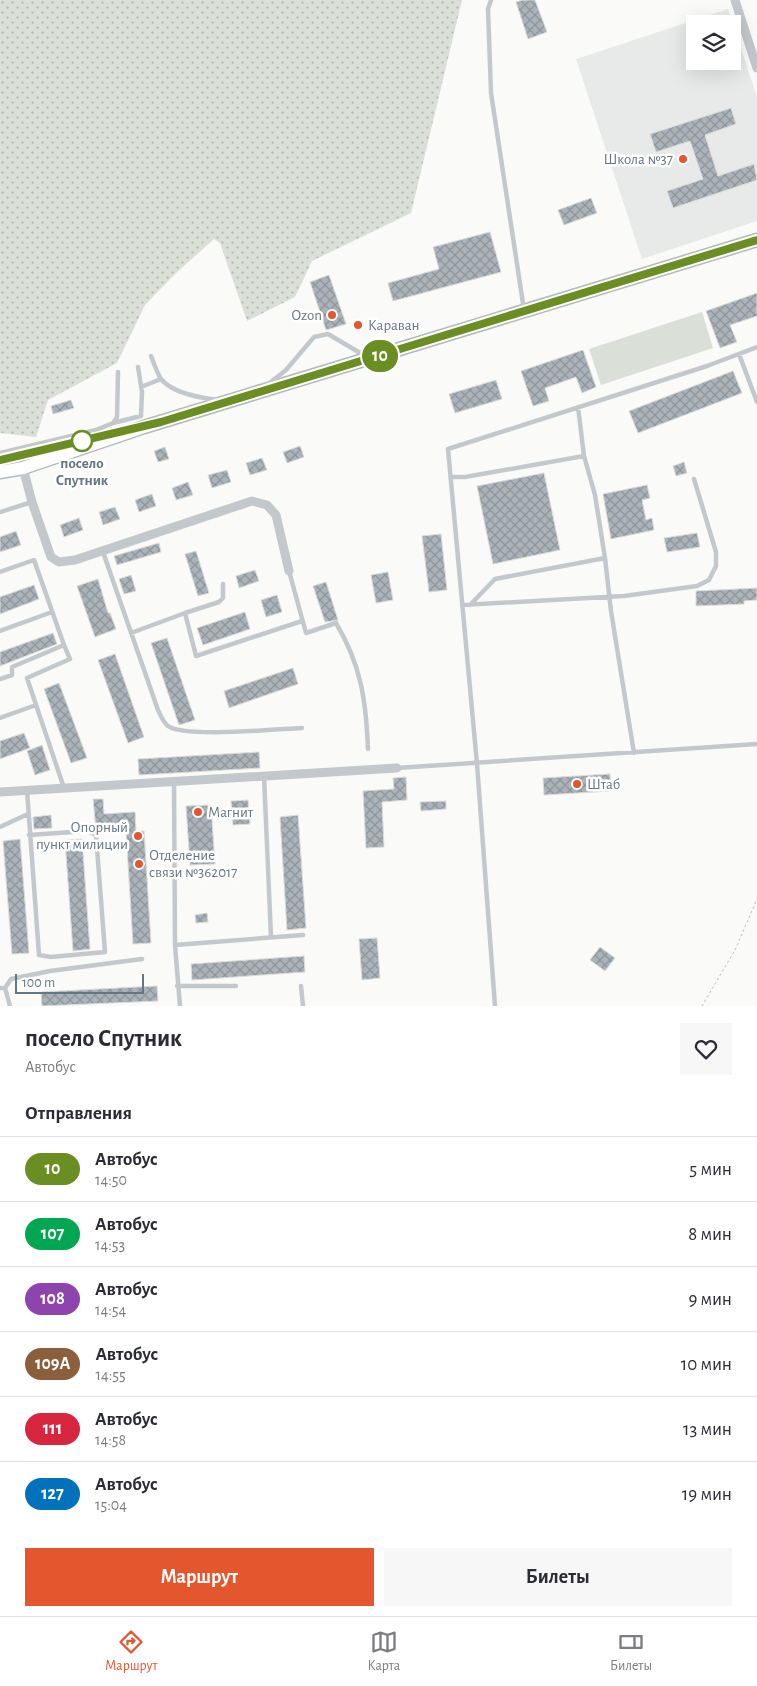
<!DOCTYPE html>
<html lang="ru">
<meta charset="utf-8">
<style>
body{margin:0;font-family:"Alegreya Sans",sans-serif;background:#f7f7f7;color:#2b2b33;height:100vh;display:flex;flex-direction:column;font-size:19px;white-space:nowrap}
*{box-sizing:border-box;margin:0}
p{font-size:16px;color:#7c7c81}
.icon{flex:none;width:28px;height:28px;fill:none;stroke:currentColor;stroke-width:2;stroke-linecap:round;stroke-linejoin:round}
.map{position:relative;height:1006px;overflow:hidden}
.side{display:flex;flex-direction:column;background:#fff;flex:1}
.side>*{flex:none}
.badge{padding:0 10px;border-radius:16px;font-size:18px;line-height:32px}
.controls{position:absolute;left:686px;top:15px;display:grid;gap:10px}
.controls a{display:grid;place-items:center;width:55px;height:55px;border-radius:0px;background:#fff;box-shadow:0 5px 20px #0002;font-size:25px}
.scale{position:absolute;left:15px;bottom:12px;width:129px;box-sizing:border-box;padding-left:5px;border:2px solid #657683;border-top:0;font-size:14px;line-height:18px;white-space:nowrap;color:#657683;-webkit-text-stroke:4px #fff;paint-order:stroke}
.map>.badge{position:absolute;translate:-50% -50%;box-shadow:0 0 0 2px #fff}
h2{padding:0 25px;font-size:19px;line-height:45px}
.round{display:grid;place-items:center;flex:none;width:52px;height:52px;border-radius:0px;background:#f7f7f7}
.overview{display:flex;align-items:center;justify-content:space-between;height:85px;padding:0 25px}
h1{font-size:24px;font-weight:700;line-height:38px}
.primary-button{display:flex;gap:10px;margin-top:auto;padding:10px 25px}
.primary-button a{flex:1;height:58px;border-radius:0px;background:#e4572e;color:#fff;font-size:20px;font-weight:700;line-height:58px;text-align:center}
.primary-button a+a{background:#f7f7f7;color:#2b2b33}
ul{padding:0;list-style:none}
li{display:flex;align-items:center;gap:15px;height:65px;padding:0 25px;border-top:1px solid #e1e1e2}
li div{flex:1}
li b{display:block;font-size:19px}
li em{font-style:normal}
li .badge{min-width:55px;font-weight:700;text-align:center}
.dock{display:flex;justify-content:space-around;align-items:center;height:70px;border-top:1px solid #e1e1e2;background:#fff;font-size:14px;color:#7c7c81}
.dock a{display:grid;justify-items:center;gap:2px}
.dock .current{color:#e4572e}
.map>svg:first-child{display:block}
.built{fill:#e8e9e9;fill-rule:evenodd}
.grass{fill:url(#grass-dots)}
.park{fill:#dadfd7}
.building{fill:url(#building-cross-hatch);stroke:#dcdcda}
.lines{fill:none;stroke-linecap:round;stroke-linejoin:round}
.secondary-casing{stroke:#b3babf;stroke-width:15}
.path{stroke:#bbbfc2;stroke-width:1;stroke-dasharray:2.5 2.5;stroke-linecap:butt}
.service{stroke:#c3c8cc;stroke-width:4.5}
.minor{stroke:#c3c8cc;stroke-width:9}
.secondary{stroke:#fff;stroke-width:12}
.line-casing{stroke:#fff;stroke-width:11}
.line{stroke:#6b8e23;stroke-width:8}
.poi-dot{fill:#e4572e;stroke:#fff;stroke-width:2}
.stop-dot{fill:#fff;stroke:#6b8e23;stroke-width:2.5}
.labels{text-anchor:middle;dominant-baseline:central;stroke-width:5;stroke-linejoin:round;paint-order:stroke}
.poi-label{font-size:15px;fill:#657683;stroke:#fff;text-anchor:start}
.stop-label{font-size:15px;font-weight:bold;fill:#657683;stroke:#fff}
</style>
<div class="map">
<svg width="757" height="1006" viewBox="0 0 757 1006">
<defs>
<pattern id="grass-dots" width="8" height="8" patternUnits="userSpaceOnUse" patternTransform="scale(1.25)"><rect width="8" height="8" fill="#dadfd7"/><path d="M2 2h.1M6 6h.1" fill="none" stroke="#b4b9b4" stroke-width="1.8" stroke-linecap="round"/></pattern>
<pattern id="building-cross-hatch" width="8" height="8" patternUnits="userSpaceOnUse" patternTransform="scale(1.25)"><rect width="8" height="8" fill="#aab3b9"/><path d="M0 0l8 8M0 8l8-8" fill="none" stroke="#8e969c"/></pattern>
</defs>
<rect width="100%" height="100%" fill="#fafaf8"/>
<path class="built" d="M728,9L757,97V221L642,259L576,59ZM695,24H732V61H695Z"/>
<path class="grass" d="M0,0H462L411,213L312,261L295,297L247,321L220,243L214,239L174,275L145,305L117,363L48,400L36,437L0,433Z"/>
<path class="park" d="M702,312L713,348L601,385L589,349Z"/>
<path class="building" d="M523,0H535L547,32L528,39L516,2Z
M731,108L736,124L705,135L718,176L754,164L757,180L673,208L667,191L703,179L690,141L656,152L650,134Z
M591,198L597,213L564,225L558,210Z
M490,232L501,272L393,301L388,283L439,269L433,247Z
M329,275L346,324L326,330L310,282Z
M757,293V316L730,325L737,342L720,348L706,311Z
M583,350L596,387L582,393L576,377L545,388L549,401L533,406L521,371Z
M733,371L742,393L638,433L629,411Z
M496,380L502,399L455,413L449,394Z
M71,400L74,408L53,414L51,406Z
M300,446L304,457L287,463L283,452Z
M165,447L169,459L158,462L154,451Z
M262,458L267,470L250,475L246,463Z
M684,462L687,473L676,476L673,466Z
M227,470L231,482L212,488L208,475Z
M544,473L560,550L493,564L477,486Z
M188,482L193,495L176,500L172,488Z
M647,485L650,498L642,500L646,520L652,518L654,530L611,539L603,494Z
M152,494L156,506L139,512L135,500Z
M115,507L120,519L103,525L99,512Z
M79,518L83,530L64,537L60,525Z
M16,531L21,545L0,552V537Z
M697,533L700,547L667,552L664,538Z
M441,534L447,590L429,592L422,536Z
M159,543L161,552L117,565L114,556Z
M196,551L209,593L198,596L185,554Z
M255,570L259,581L239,588L236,576Z
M388,572L393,600L376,603L371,575Z
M131,575L136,591L124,594L119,579Z
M98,579L108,613H110L116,629L95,637L77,586Z
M326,582L338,620L325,622L313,586Z
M34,585L39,599L0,614V597Z
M757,588V600L744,601V604L696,606V591Z
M277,595L282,612L266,617L261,600Z
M245,612L250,629L203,645L197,628Z
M53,633L57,644L0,666V652Z
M167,638L195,720L179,725L151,643Z
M115,654L144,737L128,743L98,660Z
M293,668L298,684L229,708L224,691Z
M59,683L87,758L71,763L44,689Z
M24,733L30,748L0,759V741Z
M42,745L50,770L35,775L27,751Z
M259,752L260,768L139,775L138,759Z
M610,774L611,791L544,795L543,778Z
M406,777L407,800L382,802L384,847L366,848L363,791L394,789L393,778Z
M93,799H103L104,814L135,812L136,831H144L151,943L133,944L126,831L99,832L96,830Z
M248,800L250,824L233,825L231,801Z
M446,801V809L421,811L420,802Z
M211,805L215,864L190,865L186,806Z
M51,815L52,828L34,829L33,817Z
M298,815L306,928L287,930L280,817Z
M20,839L29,953L12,954L3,841Z
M82,839L90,949L73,951L65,840Z
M207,913L208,922L196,923L195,915Z
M377,938L380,978L362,980L359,939Z
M600,947L615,958L605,971L590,960Z
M304,956L305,972L192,980L191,964Z
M157,986L158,1001L42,1006L41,992Z"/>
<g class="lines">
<defs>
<path id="secondary" d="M0,460L71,443
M0,472L23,468L144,427L757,240"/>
</defs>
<use href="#secondary" class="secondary-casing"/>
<path class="path" d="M702,1006L735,950L757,899"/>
<path class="service" d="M491,0L488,9L491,93L524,310
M739,354L757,402
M151,356C154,363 157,373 161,379C172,393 201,398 218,400
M267,385L286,370L314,337L328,334L367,357
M141,387L161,379
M578,407L584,456L595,495L605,558L611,611L634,753
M113,423L141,416L142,392L138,367
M0,453L96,430L113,423L117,417L118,372
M451,477H465L584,456
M0,512L32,502
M103,552L158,710C161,716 163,722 168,726C184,738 278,729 302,728
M289,571L306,633L336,623C361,665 366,700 368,749
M0,572L34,560L64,645L12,667V675L0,679
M462,605L624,596L697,586L709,580L716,566V552L694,479
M470,605L495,579L605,558
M185,613L219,602L223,598V584
M0,631L52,612
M131,633L185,613L196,656L302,621
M64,645L70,659L27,678L64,788
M0,718L36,705
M397,768L757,744
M264,776L271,937
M174,781L175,945L180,1006
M27,790L39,955L51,957L105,952L96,835L87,831L29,835
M0,827L28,814
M175,945L303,935
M177,986H236
M301,986L303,1006
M0,988H5L10,1006
M5,988L11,979L50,971L142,959
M495,1006L477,764L448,449L707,366L757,347"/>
<path class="minor" d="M735,0L757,68
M23,468L32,502L51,557L59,562L75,560L252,501L267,505L276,515L289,571
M0,792L397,768"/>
<use href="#secondary" class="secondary"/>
</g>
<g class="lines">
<defs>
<path id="line" d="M0,460L161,422L757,240"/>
</defs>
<use href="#line" class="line-casing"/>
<use href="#line" class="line"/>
</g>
<g class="poi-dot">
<circle cx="683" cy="159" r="5"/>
<circle cx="332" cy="315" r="5"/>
<circle cx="358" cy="325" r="5"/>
<circle cx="577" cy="784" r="5"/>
<circle cx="198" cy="812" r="5"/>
<circle cx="138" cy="836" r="5"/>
<circle cx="139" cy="864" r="5"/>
</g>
<circle class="stop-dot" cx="82" cy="441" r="10"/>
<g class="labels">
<g class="poi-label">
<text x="673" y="159" text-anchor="end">Школа №37</text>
<text x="322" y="315" text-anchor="end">Ozon</text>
<text x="368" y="325">Караван</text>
<text x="587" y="784">Штаб</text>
<text x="208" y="812">Магнит</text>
<text x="128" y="827" text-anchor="end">Опорный<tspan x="128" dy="17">пункт милиции</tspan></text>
<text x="149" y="855">Отделение<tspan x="149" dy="17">связи №362017</tspan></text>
</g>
<g class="stop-label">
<text x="82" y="463">посело<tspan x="82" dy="17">Спутник</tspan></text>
</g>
</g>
</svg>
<div class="controls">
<a><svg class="icon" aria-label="layers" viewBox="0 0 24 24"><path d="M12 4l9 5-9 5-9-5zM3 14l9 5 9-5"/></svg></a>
</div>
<div class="scale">100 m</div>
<b class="badge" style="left:380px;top:356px;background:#6b8e23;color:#fff">10</b>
</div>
<section class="side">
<div class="overview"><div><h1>посело Спутник</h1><p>Автобус</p></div><a class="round"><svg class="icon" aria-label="heart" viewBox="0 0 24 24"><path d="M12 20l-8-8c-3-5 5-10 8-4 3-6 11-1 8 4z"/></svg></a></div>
<h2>Отправления</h2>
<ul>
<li><span class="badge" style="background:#6b8e23;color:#fff">10</span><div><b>Автобус</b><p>14:50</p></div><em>5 мин</em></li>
<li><span class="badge" style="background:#00a651;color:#fff">107</span><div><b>Автобус</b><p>14:53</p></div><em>8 мин</em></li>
<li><span class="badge" style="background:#8e44ad;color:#fff">108</span><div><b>Автобус</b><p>14:54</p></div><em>9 мин</em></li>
<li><span class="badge" style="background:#8b5e3c;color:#fff">109А</span><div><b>Автобус</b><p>14:55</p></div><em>10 мин</em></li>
<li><span class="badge" style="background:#d7263d;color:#fff">111</span><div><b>Автобус</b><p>14:58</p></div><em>13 мин</em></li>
<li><span class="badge" style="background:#0072bc;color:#fff">127</span><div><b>Автобус</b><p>15:04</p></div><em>19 мин</em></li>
</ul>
<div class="primary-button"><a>Маршрут</a><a>Билеты</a></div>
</section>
<nav class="dock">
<a class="current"><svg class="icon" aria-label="directions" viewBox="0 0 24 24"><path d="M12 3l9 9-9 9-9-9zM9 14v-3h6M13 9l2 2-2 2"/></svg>Маршрут</a>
<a><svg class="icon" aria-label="map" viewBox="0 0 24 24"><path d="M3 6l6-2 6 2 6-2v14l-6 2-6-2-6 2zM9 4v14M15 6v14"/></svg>Карта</a>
<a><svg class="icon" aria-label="tickets" viewBox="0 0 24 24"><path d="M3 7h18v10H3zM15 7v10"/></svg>Билеты</a>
</nav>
